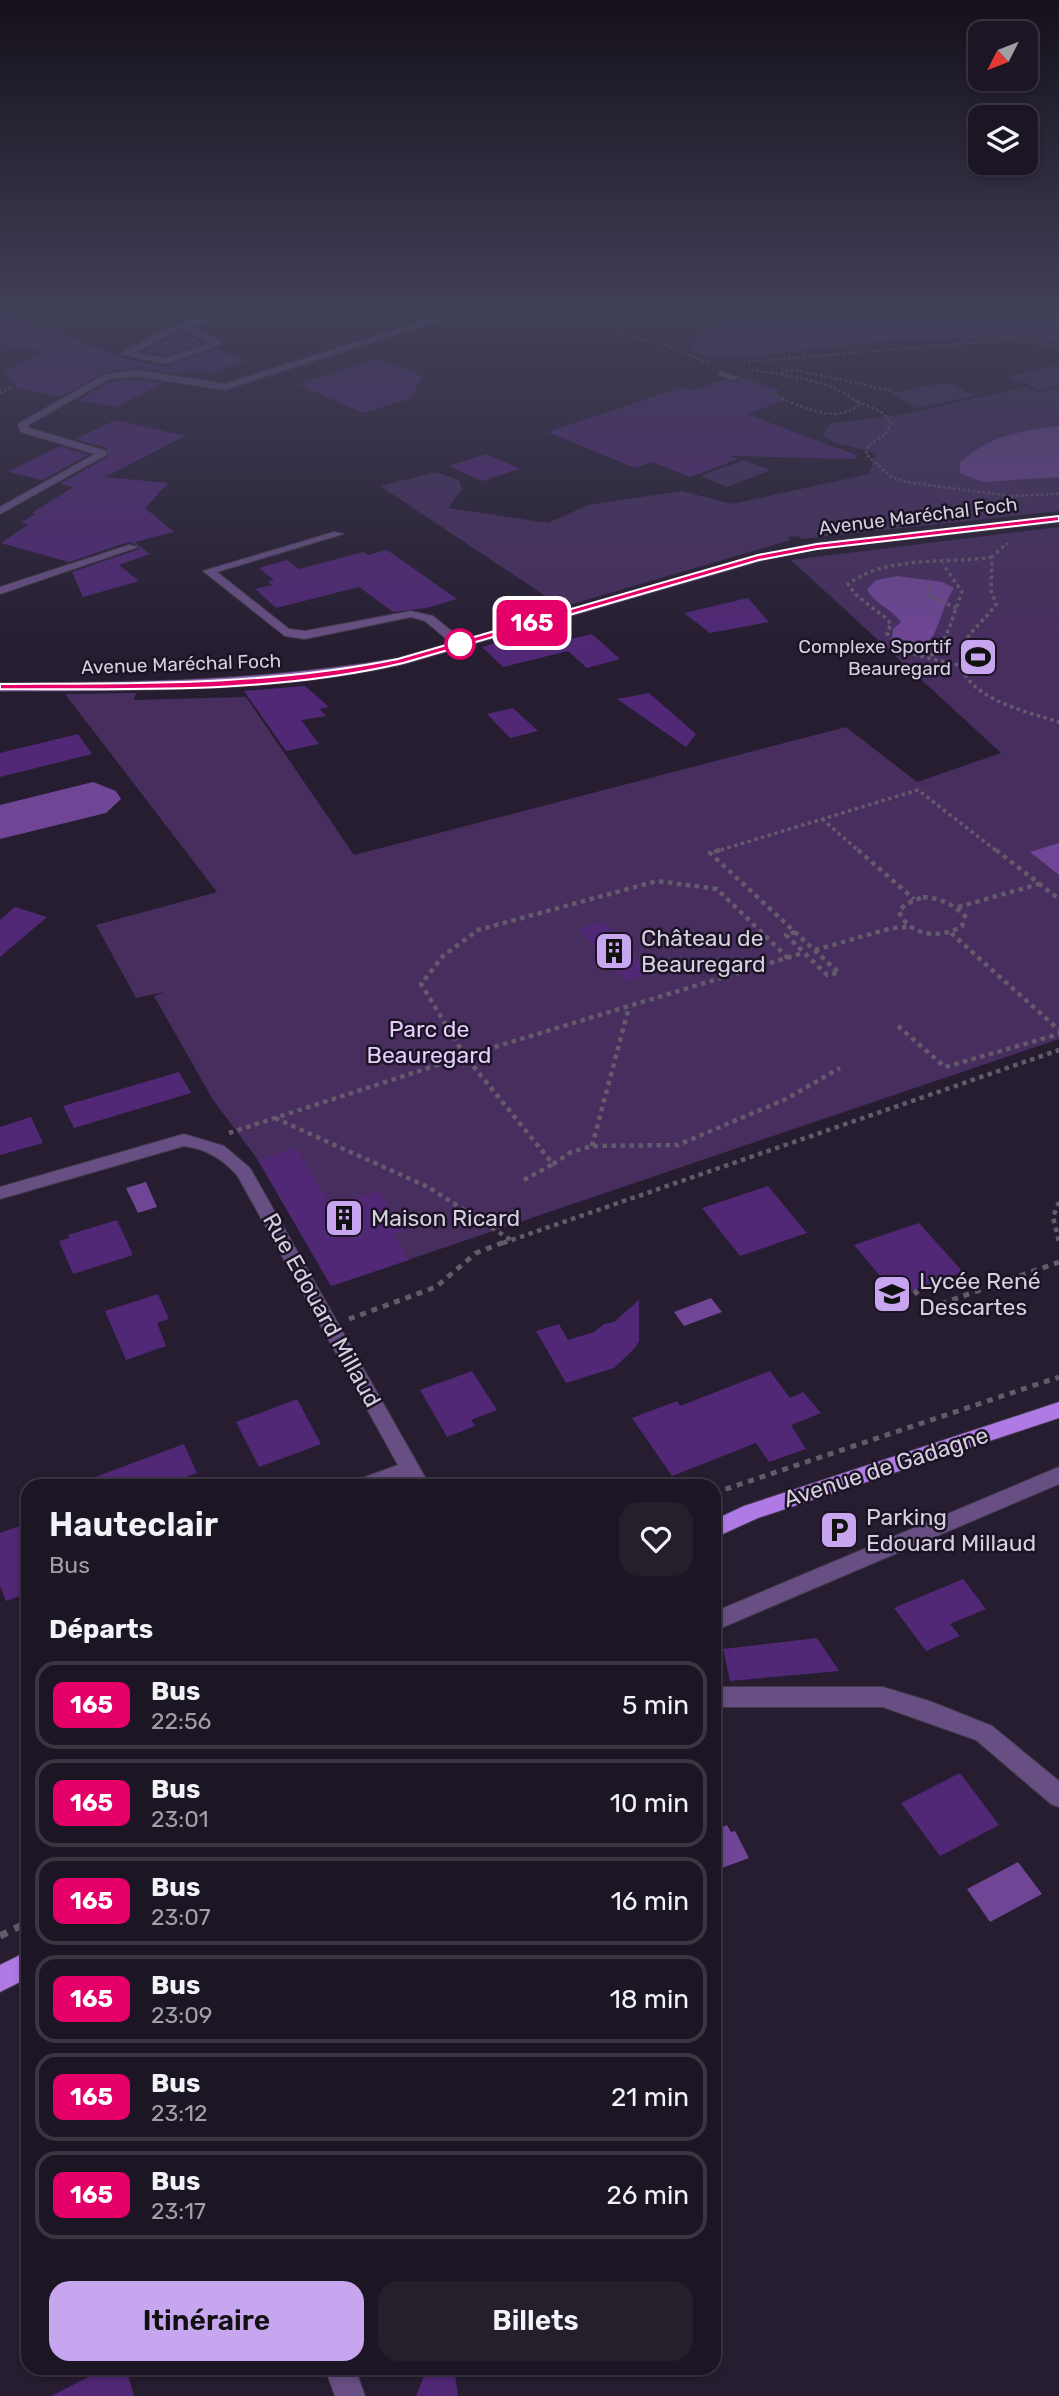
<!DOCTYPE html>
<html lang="fr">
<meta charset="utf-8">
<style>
body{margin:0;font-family:Rubik,sans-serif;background:#251f2c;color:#f1f3f6;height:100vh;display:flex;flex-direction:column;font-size:26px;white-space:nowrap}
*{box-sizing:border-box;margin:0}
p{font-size:23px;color:#a09fa6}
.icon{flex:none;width:38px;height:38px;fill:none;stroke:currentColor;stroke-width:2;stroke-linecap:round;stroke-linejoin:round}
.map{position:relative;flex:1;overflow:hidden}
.side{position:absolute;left:21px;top:1479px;width:700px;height:896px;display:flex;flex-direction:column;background:#1c1624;border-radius:21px;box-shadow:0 4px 10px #0003,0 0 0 2px #3a3541}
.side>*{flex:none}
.badge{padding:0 14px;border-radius:10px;font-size:24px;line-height:46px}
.needle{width:46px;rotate:228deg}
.fabs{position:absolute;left:968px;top:21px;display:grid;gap:14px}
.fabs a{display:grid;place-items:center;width:70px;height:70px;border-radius:14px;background:#1c1624;box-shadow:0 4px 10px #0003,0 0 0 2px #3a3541;font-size:35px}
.map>.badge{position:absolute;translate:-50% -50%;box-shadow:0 0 0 4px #fff}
h2{padding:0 28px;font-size:26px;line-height:63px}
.round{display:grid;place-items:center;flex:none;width:74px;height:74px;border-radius:21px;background:#251f2c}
.overview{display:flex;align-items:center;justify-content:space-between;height:119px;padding:0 28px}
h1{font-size:33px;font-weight:600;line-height:52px}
.button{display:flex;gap:14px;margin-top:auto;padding:14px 28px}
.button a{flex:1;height:80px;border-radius:21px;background:#c8a6ef;color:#111;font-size:28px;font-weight:600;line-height:80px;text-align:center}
.button a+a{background:#251f2c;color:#f1f3f6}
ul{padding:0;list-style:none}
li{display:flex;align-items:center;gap:21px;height:88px;margin:0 14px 10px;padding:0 14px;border:4px solid #3a3541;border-radius:21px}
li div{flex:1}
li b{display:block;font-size:26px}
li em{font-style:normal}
li .badge{min-width:77px;font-weight:700;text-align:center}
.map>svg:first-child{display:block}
.green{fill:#472e5f}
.water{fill:#6f4696}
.building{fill:#512876}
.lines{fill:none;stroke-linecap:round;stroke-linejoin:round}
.pedestrian-casing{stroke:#423a4c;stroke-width:2}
.minor-casing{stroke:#423a4c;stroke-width:2}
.secondary-casing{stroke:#423a4c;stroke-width:2}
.primary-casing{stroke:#423a4c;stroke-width:2}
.path-far4{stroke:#635b6c;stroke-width:2.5;stroke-dasharray:2.5 2.5;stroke-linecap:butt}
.path-far3{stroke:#635b6c;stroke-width:3.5;stroke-dasharray:3.5 3.5;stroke-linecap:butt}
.path-far2{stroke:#635b6c;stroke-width:4.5;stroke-dasharray:4.5 4.5;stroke-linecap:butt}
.path-far1{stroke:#635b6c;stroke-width:5;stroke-dasharray:6 6;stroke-linecap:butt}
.path{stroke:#635b6c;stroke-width:7;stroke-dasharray:8 8;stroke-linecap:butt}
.pedestrian{fill:#684f83;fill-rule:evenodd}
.minor{fill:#684f83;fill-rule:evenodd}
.secondary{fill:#9067ba;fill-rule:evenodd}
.primary{fill:#b07ae5;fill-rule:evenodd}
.line{fill:#e50069;stroke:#fff;stroke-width:2}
.stop-dot{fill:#fff;stroke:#e50069;stroke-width:3.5}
.labels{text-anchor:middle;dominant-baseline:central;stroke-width:5;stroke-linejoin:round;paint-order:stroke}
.far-street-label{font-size:19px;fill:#d5d0dd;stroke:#1c1326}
.far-poi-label{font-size:19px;fill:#d5d0dd;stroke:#1c1326;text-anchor:end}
.poi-label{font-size:23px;fill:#d5d0dd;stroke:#1c1326;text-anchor:start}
.park-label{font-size:23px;fill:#e3cffc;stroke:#1c1326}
.street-label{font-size:23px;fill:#d5d0dd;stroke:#1c1326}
</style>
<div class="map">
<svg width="1059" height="2396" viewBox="0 0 1059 2396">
<rect width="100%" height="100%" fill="#261d30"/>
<path class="green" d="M845,311H1058L1059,342L1035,338L894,340L740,358H711L691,348L701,331L734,318Z
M1059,364V385L1040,390L1009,377Z
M947,382L974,396L917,408L890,393Z
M1025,387L1039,392L1059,387V511L801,539L798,536L788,537L790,540L562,607L380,486L436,472L459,480L462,489L448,508L548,523L588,505L682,491L732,504L869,474L876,453L833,442L823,436L826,428L832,423L901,415Z
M744,460L771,470L727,487L701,476Z
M1059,527V1039L331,1286L258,1160L213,1100L154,996L164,992L136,998L96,925L217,892L65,694L136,693L134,700L246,697L354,855L846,727L917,782L1001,753L791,560Z"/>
<path class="water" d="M1059,426V477L983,482L960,473V463C988,435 1022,431 1059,426Z
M897,576L943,582L954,588C944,603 942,617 934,634C930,641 924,645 921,652C909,653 900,645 892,637L893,629L901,622C891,608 874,604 867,589L876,580Z
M93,782L116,791L121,799L106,813L0,839V805Z
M1059,843V875L1030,852Z
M146,1182L157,1207L138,1213L126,1188Z
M711,1298L722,1312L684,1326L674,1312Z
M727,1825L731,1832L735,1831L749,1858L714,1871V1839L723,1836L719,1828Z
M1018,1862L1042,1894L990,1922L967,1889Z"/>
<path class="building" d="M0,311L119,357L166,367L216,349L248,361L209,373L193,368L181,374L136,367L104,372L61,397L15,388L17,387L4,371L42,352L0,344Z
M181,333L203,343L166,355L142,352Z
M379,359L422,376L412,398L363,413L297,384Z
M740,377L781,391L770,395L786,400L747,414L856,455V459L729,456L738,459L690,477L652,462L635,468L548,432L682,387L692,390L724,380L734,382Z
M136,379L164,383L116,407L78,400L110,382Z
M116,420L185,436L105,477L168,483L145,508L174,532L135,542L140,546L128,542L69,562L1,543L29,524L21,522L36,514L32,513L73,487L60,484L107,457V448L75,439Z
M60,446L88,455L43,480L8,472Z
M486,454L520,469L482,481L449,466Z
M140,546L150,554L119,565L139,581L83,597L72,572L139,549Z
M387,550L457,599L426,608L393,612L359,587L276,608L255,589L272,585L268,581L274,580L259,568L287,560L299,569L363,552L368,555Z
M748,598L769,622L710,633L684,613Z
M542,630L560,644L558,642L592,634L620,659L587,668L568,651L503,667L482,647Z
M305,686L329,707L320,709L326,716L301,720L319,744L286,751L244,691Z
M649,693L696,734L686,747L617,699Z
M513,708L538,731L510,738L487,714Z
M78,734L92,754L0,777V753Z
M15,907L47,917L0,957V920Z
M604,922L651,974L625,981L578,929Z
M179,1072L191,1093L121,1114L74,1128L63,1106Z
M31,1117L43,1143L0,1155V1127Z
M296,1148L331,1206L379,1191L404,1231L393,1234L409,1260L331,1286L258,1160Z
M768,1186L807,1233L740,1256L702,1208Z
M117,1220L133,1255L73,1274L59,1241L69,1238L68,1235Z
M919,1223L963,1272L897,1296L854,1245Z
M158,1294L169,1319L157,1323L166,1346L126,1360L105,1311Z
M639,1300V1341L635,1348L614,1368L566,1383L536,1331L559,1324L568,1340L594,1332L604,1324L614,1322Z
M472,1371L497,1410L471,1420L475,1426L447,1437L420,1390Z
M770,1371L790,1398L803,1392L821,1413L791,1425L806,1449L769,1462L756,1443L672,1476L632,1418L677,1401L680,1406Z
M297,1399L321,1444L259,1467L236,1422Z
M184,1444L197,1473L161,1486H80L79,1483Z
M28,1523V1593L6,1601L0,1586V1533Z
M963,1579L986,1609L950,1624L960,1636L926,1651L894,1608Z
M817,1638L839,1671L730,1681L723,1649Z
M960,1773L999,1825L940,1856L901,1803Z
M106,2368H126L134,2396H51Z
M427,2368H454L458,2396H416Z"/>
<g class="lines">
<defs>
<path id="pedestrian" d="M719,371L738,377L733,380L719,375Z"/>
<path id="minor" d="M223,311H238L190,327L220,341V345L167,364L120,354L170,327ZM182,329L210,343L166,358L133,353Z
M283,311H325L321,314Z
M454,311H468L224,390L136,376L109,379L28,425L29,428L106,451V455L0,514V507L95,454L21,432L18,424L104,375L136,370L224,384Z
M334,532L343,534L217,572L289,629L305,631L411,611L433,616L464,641V647H456L425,621L411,617L305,639L285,636L203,571Z
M129,545L138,547L0,594V587Z
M184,1134L224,1146L250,1168L430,1486H409L405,1479L387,1486H354L357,1480L398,1465L237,1175C222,1159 207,1149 184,1146L0,1199V1187Z
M1059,1467V1484L714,1631V1612Z
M714,1687H883L932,1702L992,1726L1059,1781V1807L1051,1804L976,1740L883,1707H714Z
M325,2368H355L365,2396H335Z"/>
<path id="secondary" d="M1059,516V522L817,549L760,561L404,664C273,694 134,690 0,691V683C134,683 266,681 399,658L758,555L817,543Z"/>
<path id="primary" d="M1059,1402V1418L758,1518L714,1538V1520L744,1506Z
M28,1951V1978L0,1992V1965Z"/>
</defs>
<use href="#pedestrian" class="pedestrian-casing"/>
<use href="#minor" class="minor-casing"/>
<use href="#secondary" class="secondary-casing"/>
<use href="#primary" class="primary-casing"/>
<path class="path-far4" d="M616,333L665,345L711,364
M1015,339L1051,342
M743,362L1007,340L1059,346
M751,370C779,374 843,382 859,405C833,426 797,404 770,393
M781,373L796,370L892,391
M0,393L14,386
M858,401L883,413L891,423L885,435L868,445L866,454L891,477L906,482L1010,496L1018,506
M1011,496L1059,494
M1002,548L1008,543"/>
<path class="path-far3" d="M1004,546L992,557L991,590L996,604C987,619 968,631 963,647C947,694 1027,712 1059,722
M928,587L930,596L956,608
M931,656L947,634L962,592L943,564
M958,665C931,658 904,657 887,633L891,624L887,619L855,594L848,584C887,555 946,564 992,557
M822,819L860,852
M714,852L918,790L998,852"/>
<path class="path-far2" d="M720,850L710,853L838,972
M858,850L914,899
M996,850L1059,899
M923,897C940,898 953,904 965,916L962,926C942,939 908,937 899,911L906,904Z
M958,907L1039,884
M795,932L786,935L827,975L837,973
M951,933L1059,1030
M815,950L892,928L908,927
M788,958L717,889L657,881L478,930L443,956L421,984L465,1056L553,1164L571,1152L592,1146L678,1145L786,1099L840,1068
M898,1026L945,1067L1059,1034
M275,1118L428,1187L511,1240
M229,1133L465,1056L803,953
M592,1146L629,1007
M524,1180L553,1164
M1059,1202L1053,1217L1059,1242
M503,1243L1059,1050"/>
<path class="path-far1" d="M914,1290L929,1308L1059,1262
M349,1319L436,1287L476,1253L507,1241
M714,1493L1059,1377"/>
<path class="path" d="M0,1936L28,1922"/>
<use href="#pedestrian" class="pedestrian"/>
<use href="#minor" class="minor"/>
<use href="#secondary" class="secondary"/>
<use href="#primary" class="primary"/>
</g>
<linearGradient id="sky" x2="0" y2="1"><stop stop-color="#15101a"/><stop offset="0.48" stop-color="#414059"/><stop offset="1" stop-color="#414059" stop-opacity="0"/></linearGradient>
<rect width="1059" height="647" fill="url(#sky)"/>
<path class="line" d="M1059,516V521L817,549L759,560L403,663C271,694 135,689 0,689V684C134,683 267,686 398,659L758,555L817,544Z"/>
<defs>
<symbol id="stadium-square" viewBox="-11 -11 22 22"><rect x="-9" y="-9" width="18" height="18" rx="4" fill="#c8a6ef" stroke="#1c1326"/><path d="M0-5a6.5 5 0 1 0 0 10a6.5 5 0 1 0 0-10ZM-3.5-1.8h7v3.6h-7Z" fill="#111"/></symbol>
<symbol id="building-square" viewBox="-11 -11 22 22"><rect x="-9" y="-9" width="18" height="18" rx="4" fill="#c8a6ef" stroke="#1c1326"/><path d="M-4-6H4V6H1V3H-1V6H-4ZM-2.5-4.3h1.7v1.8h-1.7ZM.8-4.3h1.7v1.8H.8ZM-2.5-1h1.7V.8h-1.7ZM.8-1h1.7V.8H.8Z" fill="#111"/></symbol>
<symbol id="school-square" viewBox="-11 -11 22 22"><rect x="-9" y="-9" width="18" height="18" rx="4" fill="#c8a6ef" stroke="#1c1326"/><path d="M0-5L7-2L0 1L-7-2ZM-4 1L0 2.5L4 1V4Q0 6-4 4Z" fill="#111"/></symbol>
<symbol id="parking-square" viewBox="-11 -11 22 22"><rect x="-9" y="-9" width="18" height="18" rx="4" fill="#c8a6ef" stroke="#1c1326"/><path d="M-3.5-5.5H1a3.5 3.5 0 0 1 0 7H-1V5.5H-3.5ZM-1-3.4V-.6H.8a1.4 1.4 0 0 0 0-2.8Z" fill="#111"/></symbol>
</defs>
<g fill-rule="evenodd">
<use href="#stadium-square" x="956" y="635" width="44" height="44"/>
<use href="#building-square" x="592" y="929" width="44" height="44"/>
<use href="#building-square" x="322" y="1196" width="44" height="44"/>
<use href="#school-square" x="870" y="1272" width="44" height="44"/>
<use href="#parking-square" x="817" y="1508" width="44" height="44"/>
</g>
<circle class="stop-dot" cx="460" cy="644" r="14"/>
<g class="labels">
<g class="far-street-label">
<text transform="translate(918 516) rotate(-7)">Avenue Maréchal Foch</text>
<text transform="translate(181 664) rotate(-2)">Avenue Maréchal Foch</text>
</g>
<g class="far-poi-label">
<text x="951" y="646">Complexe Sportif<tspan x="951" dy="22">Beauregard</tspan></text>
</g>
<g class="poi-label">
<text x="641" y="938">Château de<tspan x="641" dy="26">Beauregard</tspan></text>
<text x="371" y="1218">Maison Ricard</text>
<text x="919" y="1281">Lycée René<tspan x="919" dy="26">Descartes</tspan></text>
<text x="866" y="1517">Parking<tspan x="866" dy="26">Edouard Millaud</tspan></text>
</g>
<g class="park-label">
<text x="429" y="1029">Parc de<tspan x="429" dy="26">Beauregard</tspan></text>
</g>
<g class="street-label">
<text transform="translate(322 1310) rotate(61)">Rue Edouard Millaud</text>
<text transform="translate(886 1467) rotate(-18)">Avenue de Gadagne</text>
</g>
</g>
</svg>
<div class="fabs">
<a><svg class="needle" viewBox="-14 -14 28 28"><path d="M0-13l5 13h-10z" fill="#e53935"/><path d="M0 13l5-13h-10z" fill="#a09fa6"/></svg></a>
<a><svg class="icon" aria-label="layers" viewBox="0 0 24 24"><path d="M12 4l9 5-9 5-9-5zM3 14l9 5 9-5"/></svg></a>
</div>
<b class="badge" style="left:532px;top:623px;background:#e50069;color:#fff">165</b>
<section class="side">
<div class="overview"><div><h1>Hauteclair</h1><p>Bus</p></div><a class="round"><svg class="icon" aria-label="heart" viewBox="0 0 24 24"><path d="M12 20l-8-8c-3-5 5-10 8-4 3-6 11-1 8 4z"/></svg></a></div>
<h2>Départs</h2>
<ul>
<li><span class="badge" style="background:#e50069;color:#fff">165</span><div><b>Bus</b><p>22:56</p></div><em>5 min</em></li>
<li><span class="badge" style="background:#e50069;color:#fff">165</span><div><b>Bus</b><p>23:01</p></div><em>10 min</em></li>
<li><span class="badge" style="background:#e50069;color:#fff">165</span><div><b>Bus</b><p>23:07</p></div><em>16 min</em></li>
<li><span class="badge" style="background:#e50069;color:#fff">165</span><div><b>Bus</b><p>23:09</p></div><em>18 min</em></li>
<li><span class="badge" style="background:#e50069;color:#fff">165</span><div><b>Bus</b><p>23:12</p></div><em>21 min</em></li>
<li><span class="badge" style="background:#e50069;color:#fff">165</span><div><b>Bus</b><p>23:17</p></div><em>26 min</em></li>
</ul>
<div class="button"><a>Itinéraire</a><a>Billets</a></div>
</section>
</div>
